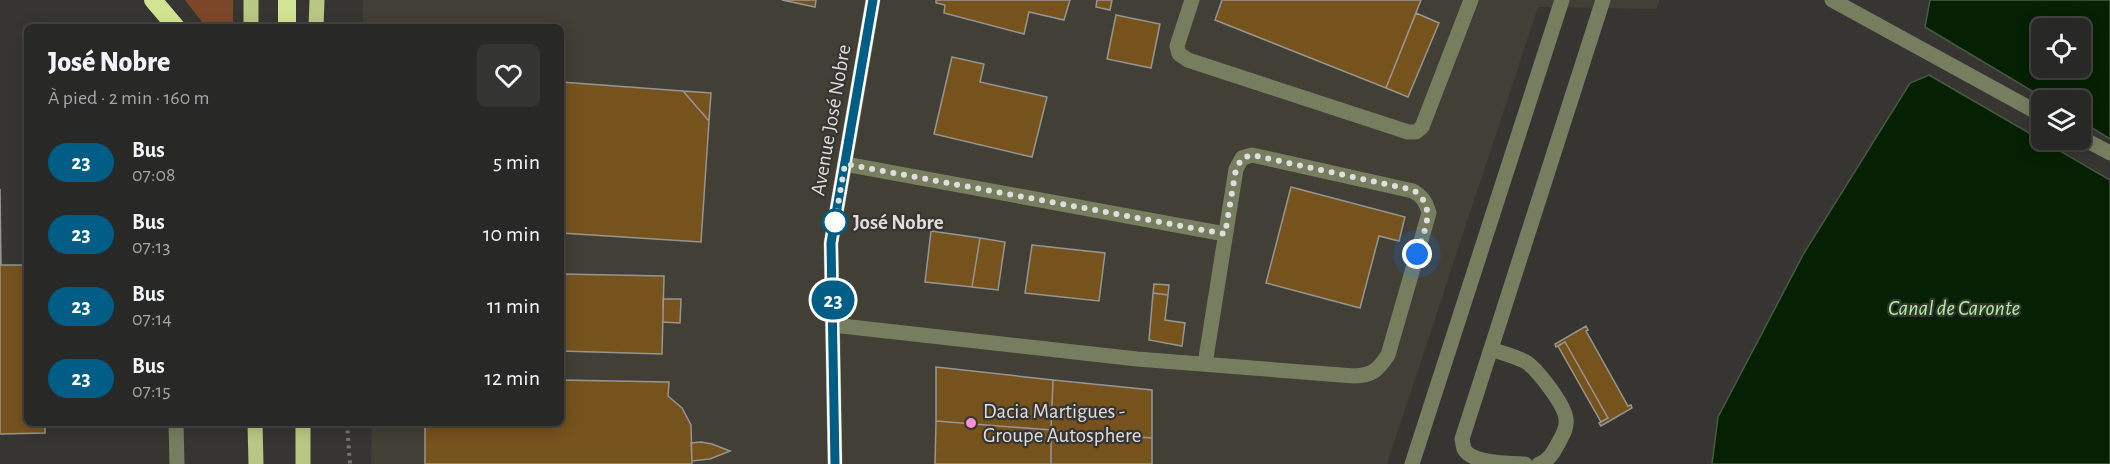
<!DOCTYPE html>
<html lang="fr">
<meta charset="utf-8">
<style>
body{margin:0;font-family:"Alegreya Sans",sans-serif;background:#343432;color:#f1f3f6;height:100vh;display:flex;flex-direction:column;font-size:22px;white-space:nowrap}
*{box-sizing:border-box;margin:0}
p{font-size:20px;color:#a5a6a7}
.icon{flex:none;width:33px;height:33px;fill:none;stroke:currentColor;stroke-width:2;stroke-linecap:round;stroke-linejoin:round}
.map{position:relative;flex:1;overflow:hidden}
.panel{position:absolute;left:24px;top:24px;width:540px;height:402px;display:flex;flex-direction:column;background:#282826;border-radius:9px;box-shadow:0 3px 15px #0003,0 0 0 2px #444443}
.panel>*{flex:none}
.badge{padding:0 12px;border-radius:20px;font-size:21px;line-height:39px}
.controls{position:absolute;left:2031px;top:18px;display:grid;gap:12px}
.controls a{display:grid;place-items:center;width:60px;height:60px;border-radius:9px;background:#282826;box-shadow:0 3px 15px #0003,0 0 0 2px #444443;font-size:30px}
.you{position:absolute;width:30px;height:30px;margin:-15px;border:4px solid #fff;border-radius:50%;background:#1a73e8;box-shadow:0 0 0 9px #1a73e833}
.map>.badge{position:absolute;translate:-50% -50%;box-shadow:0 0 0 3px #fff}
.round{display:grid;place-items:center;flex:none;width:63px;height:63px;border-radius:9px;background:#343432}
.head{display:flex;align-items:center;justify-content:space-between;height:102px;padding:0 24px}
h1{font-size:28px;font-weight:800;line-height:45px}
ul{padding:0;list-style:none}
li{display:flex;align-items:center;gap:18px;height:72px;padding:0 24px}
li div{flex:1}
li b{display:block;font-size:22px}
li em{font-style:normal}
li .badge{min-width:66px;font-weight:700;text-align:center}
.map>svg:first-child{display:block}
.built{fill:#413f36}
.green{fill:#7b4728}
.water{fill:#062003;stroke:#475944;stroke-width:1.5;fill-rule:evenodd}
.building{fill:#76521d;stroke:#979592;stroke-width:1.5}
.lines{fill:none;stroke-linecap:round;stroke-linejoin:round}
.path{stroke:#757472;stroke-width:4;stroke-dasharray:3 4.5;stroke-linecap:butt}
.minor{stroke:#777e5f;stroke-width:15}
.major{stroke:#b9c785;stroke-width:15}
.highway{stroke:#d3e394;stroke-width:18}
.line-casing{stroke:#fff;stroke-width:14}
.line{stroke:#005d86;stroke-width:9}
.walk{stroke:#dfdedd;stroke-width:6;stroke-dasharray:0 10.8}
.stop-dot{fill:#fff;stroke:#005d86;stroke-width:3}
.poi-dot{fill:#f690d0;stroke:#363532;stroke-width:2}
.labels{text-anchor:middle;dominant-baseline:central;stroke-width:4.5;stroke-linejoin:round;paint-order:stroke}
.street-label{font-size:21px;fill:#dfdedd;stroke:#363532}
.stop-label{font-size:21px;font-weight:bold;fill:#dfdedd;stroke:#363532;text-anchor:start}
.poi-label{font-size:21px;fill:#dfdedd;stroke:#363532;text-anchor:start}
.water-label{font-size:22px;font-style:italic;fill:#aaf29c;stroke:#363532}
</style>
<div class="map">
<svg width="2110" height="464" viewBox="0 0 2110 464">
<rect width="100%" height="100%" fill="#363532"/>
<path class="built" d="M363,0H1660L1656,9L1538,7L1387,464H371L372,423H561V27H363Z"/>
<path class="green" d="M185,0H233V27H206Z"/>
<path class="water" d="M1930,0H2110V139L2081,121L2080,100H2047L1925,27ZM2042,28H2080V68H2042Z
M1929,75L2110,180V464H1712L1718,417L1804,253L1910,83Z"/>
<path class="building" d="M782,0H816L815,7Z
M936,0H1070L1064,20L1029,12L1024,34L944,13L945,5L936,3Z
M1097,0H1112L1110,10L1096,7Z
M1222,0H1421L1386,88L1215,20Z
M1416,13L1439,23L1408,97L1386,88Z
M1116,15L1160,24L1151,68L1107,59Z
M952,57L984,64L980,82L1047,97L1032,157L934,134Z
M561,82L683,91L709,121L701,242L561,233Z
M683,91L711,93L709,121Z
M1291,187L1405,217L1399,241L1379,236L1360,308L1266,283Z
M0,189L1,265H27V423H45V433L0,434Z
M931,231L980,238L972,287L925,282Z
M980,238L1005,242L998,290L972,287Z
M1032,245L1105,253L1099,301L1025,293Z
M561,274L664,276L662,354L561,351Z
M1154,284L1169,285L1168,295L1153,293Z
M1153,293L1168,295L1165,320L1185,323L1182,346L1149,340Z
M663,299H681L680,323L663,322Z
M1586,326L1588,330L1586,331L1628,406L1631,405L1632,408L1601,426L1599,423L1608,418L1565,342L1556,347L1555,344Z
M1565,342L1608,418L1601,422L1558,346Z
M936,367L1053,380L1051,430L936,421Z
M561,380L669,382L668,396L682,408L691,425L692,464H425V423H561Z
M1053,380L1152,390V438L1051,430Z
M936,421L1051,430V464H935Z
M1051,430L1152,438V464H1051Z
M701,442L712,444L730,451L710,459L692,461L691,443Z"/>
<g class="lines">
<path class="path" d="M347,423L350,464"/>
<path class="minor" d="M1192,0L1177,46L1179,54L1188,60L1408,132H1416L1422,127L1471,0
M1832,0L2042,115
M2080,137L2110,153
M845,164L1225,234
M833,325L1137,359L1354,376C1373,375 1377,371 1388,355L1429,213C1426,202 1422,196 1413,191L1252,155L1242,158L1236,169L1205,364
M1491,349C1502,353 1515,356 1526,362C1537,369 1565,405 1566,419C1567,427 1564,433 1560,440C1554,451 1550,460 1539,464
M176,423L177,464
M835,464L831,243L873,0
M1412,464L1562,0
M1525,464C1509,463 1472,464 1464,449C1463,446 1463,443 1462,439L1603,0"/>
<path class="major" d="M251,27V0
M316,27L317,0
M255,423L256,464
M303,423V464"/>
<path class="highway" d="M153,0L176,27
M287,0V27"/>
</g>
<g class="lines">
<defs>
<path id="line" d="M835,464L831,243L873,0"/>
</defs>
<use href="#line" class="line-casing"/>
<use href="#line" class="line"/>
<path class="walk" d="M835,222L845,164L1225,234L1236,169L1242,158L1252,155L1413,190C1438,207 1424,230 1417,254"/>
</g>
<circle class="stop-dot" cx="835" cy="222" r="12"/>
<circle class="poi-dot" cx="971" cy="423" r="6"/>
<g class="labels">
<g class="street-label">
<text transform="translate(831 120) rotate(-80)">Avenue José Nobre</text>
</g>
<g class="stop-label">
<text x="853" y="222">José Nobre</text>
</g>
<g class="poi-label">
<text x="983" y="411">Dacia Martigues -<tspan x="983" dy="24">Groupe Autosphere</tspan></text>
</g>
<g class="water-label">
<text x="1954" y="308">Canal de Caronte</text>
</g>
</g>
</svg>
<div class="controls">
<a><svg class="icon" aria-label="locate" viewBox="0 0 24 24"><circle cx="12" cy="12" r="6"/><path d="M12 2v4M12 18v4M2 12h4M18 12h4"/></svg></a>
<a><svg class="icon" aria-label="layers" viewBox="0 0 24 24"><path d="M12 4l9 5-9 5-9-5zM3 14l9 5 9-5"/></svg></a>
</div>
<div class="you" style="left:1417px;top:254px"></div>
<b class="badge" style="left:833px;top:300px;background:#005d86;color:#fff">23</b>
<section class="panel">
<div class="head"><div><h1>José Nobre</h1><p>À pied · 2 min · 160 m</p></div><a class="round"><svg class="icon" aria-label="heart" viewBox="0 0 24 24"><path d="M12 20l-8-8c-3-5 5-10 8-4 3-6 11-1 8 4z"/></svg></a></div>
<ul>
<li><span class="badge" style="background:#005d86;color:#fff">23</span><div><b>Bus</b><p>07:08</p></div><em>5 min</em></li>
<li><span class="badge" style="background:#005d86;color:#fff">23</span><div><b>Bus</b><p>07:13</p></div><em>10 min</em></li>
<li><span class="badge" style="background:#005d86;color:#fff">23</span><div><b>Bus</b><p>07:14</p></div><em>11 min</em></li>
<li><span class="badge" style="background:#005d86;color:#fff">23</span><div><b>Bus</b><p>07:15</p></div><em>12 min</em></li>
</ul>
</section>
</div>
